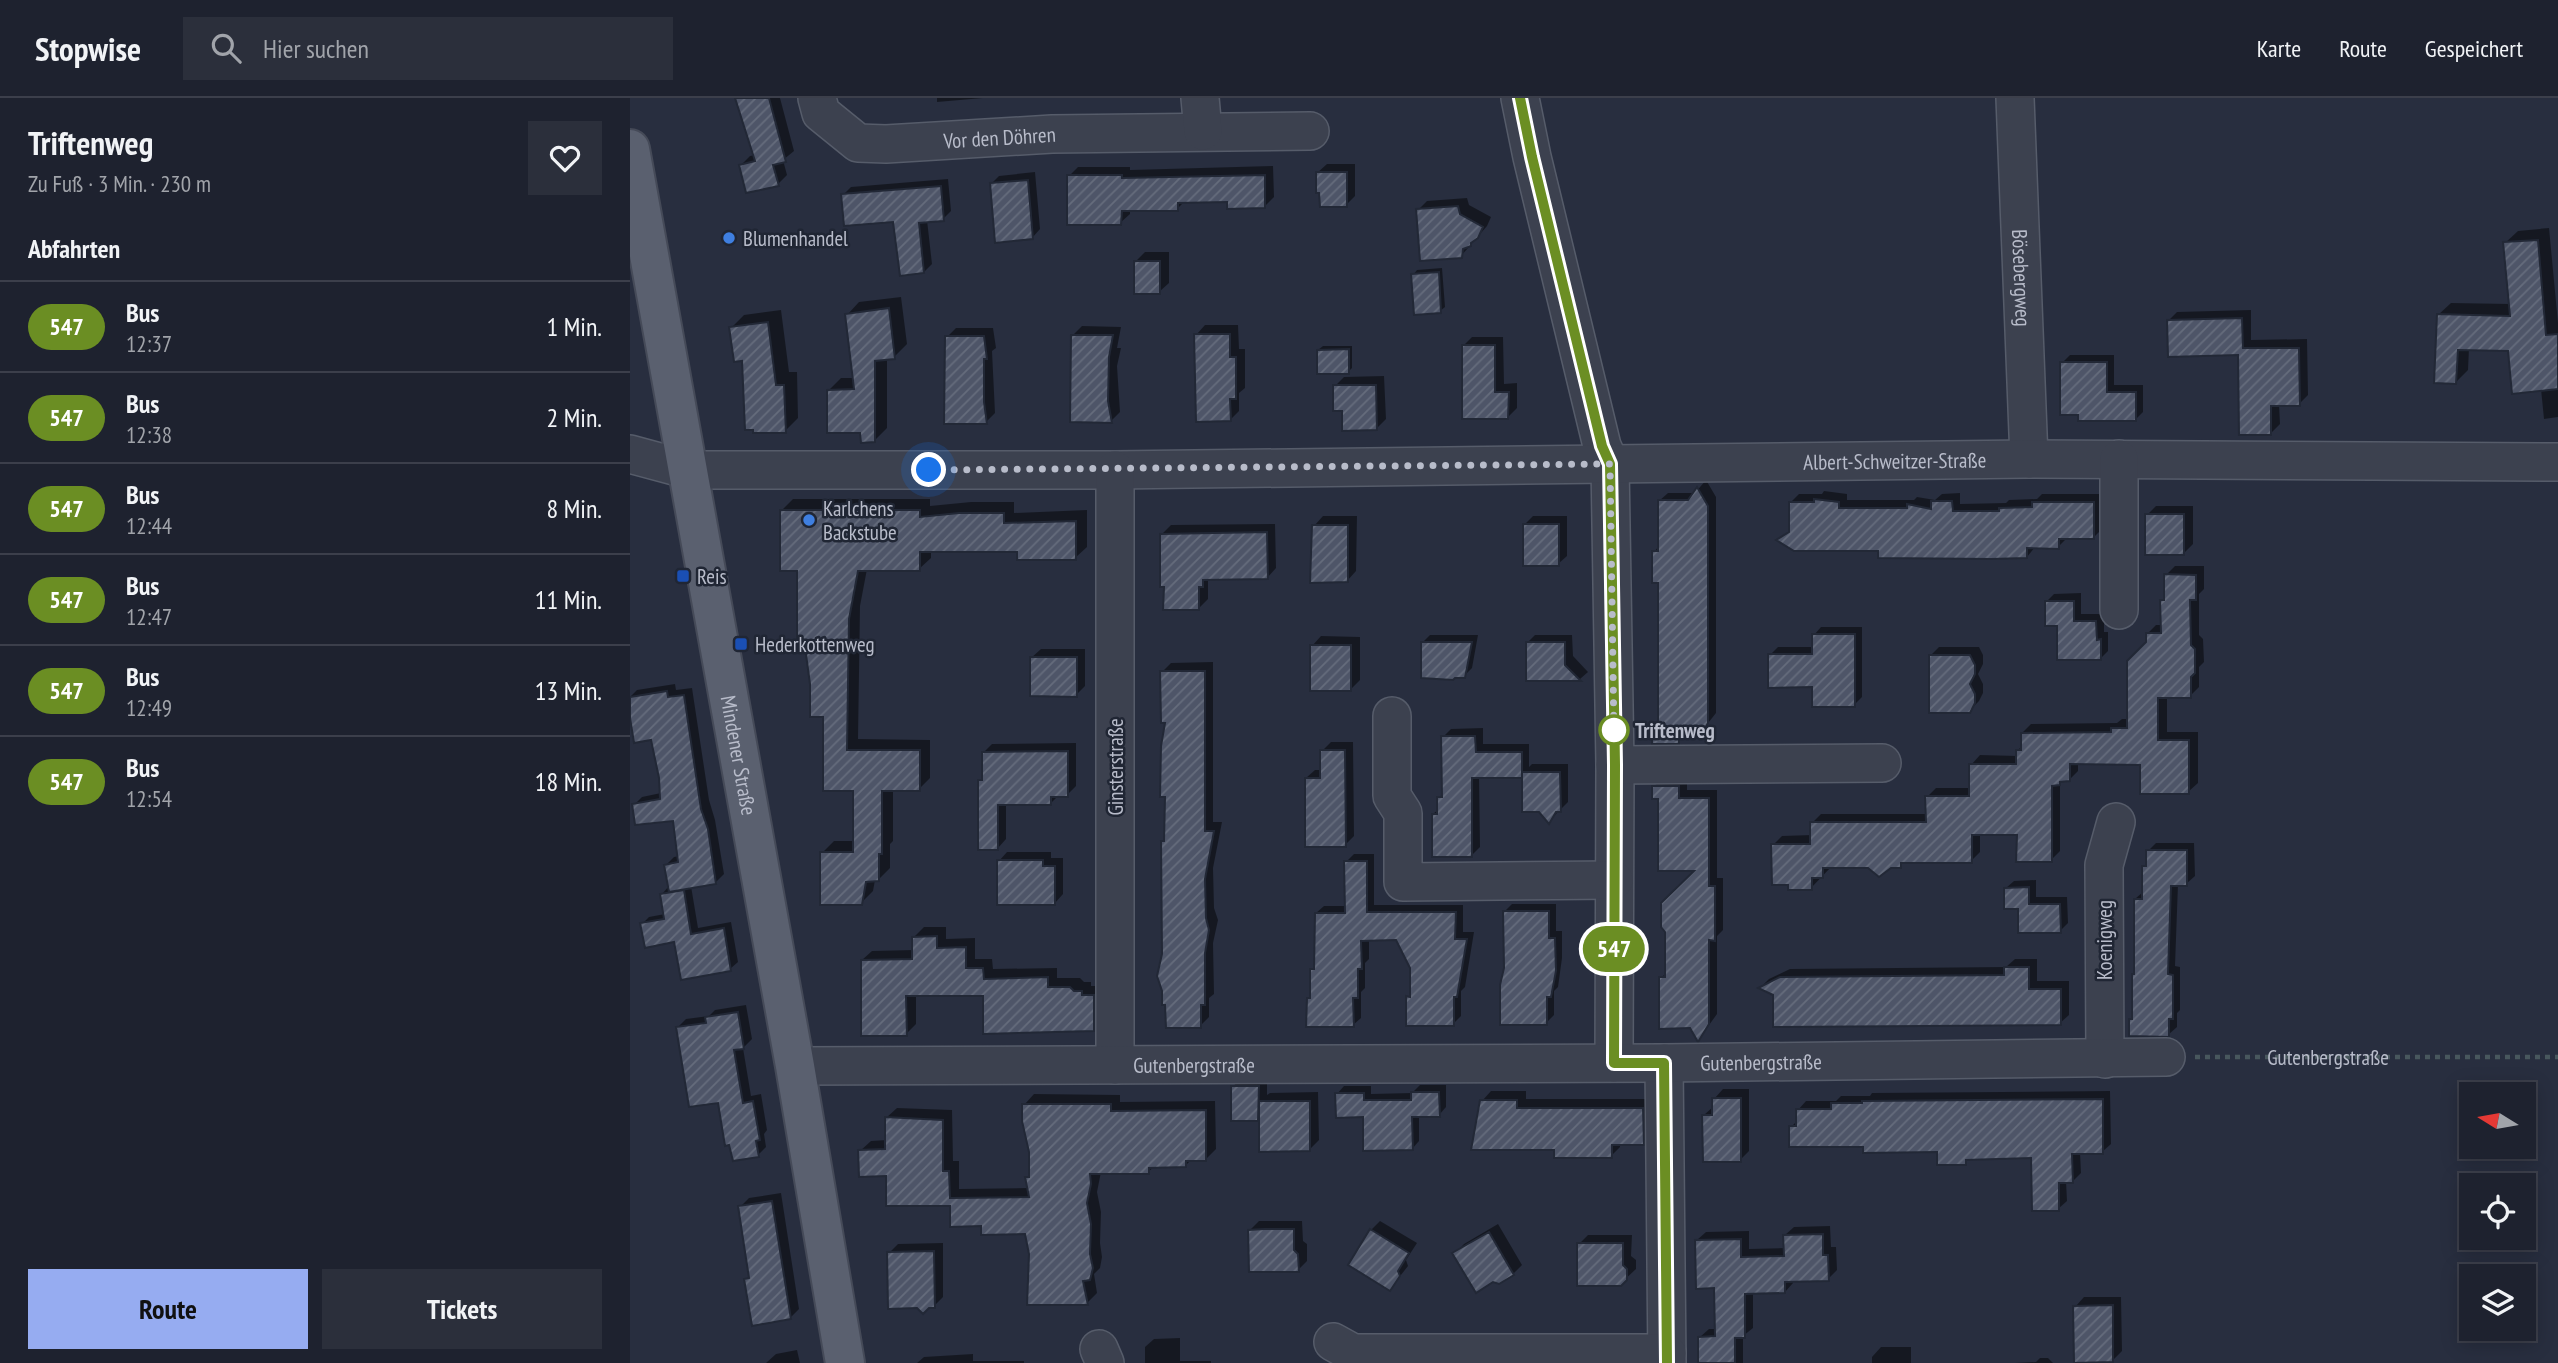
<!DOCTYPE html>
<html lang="de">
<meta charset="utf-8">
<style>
body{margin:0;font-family:"PT Sans Narrow",sans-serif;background:#2b2f3b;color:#f1f3f6;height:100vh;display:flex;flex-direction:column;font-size:26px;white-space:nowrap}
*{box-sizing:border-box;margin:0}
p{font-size:23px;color:#a1a4aa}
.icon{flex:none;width:38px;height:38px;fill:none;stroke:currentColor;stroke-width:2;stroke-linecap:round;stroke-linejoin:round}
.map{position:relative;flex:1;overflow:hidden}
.sheet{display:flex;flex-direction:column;background:#1e222f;width:630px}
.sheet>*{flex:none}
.badge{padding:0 14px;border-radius:23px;font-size:24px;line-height:46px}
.needle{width:46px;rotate:281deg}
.controls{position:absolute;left:1829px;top:984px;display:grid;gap:14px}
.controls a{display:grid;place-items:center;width:77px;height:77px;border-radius:0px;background:#1e222f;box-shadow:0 4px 18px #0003,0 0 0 2px #3c3f4b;font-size:35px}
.you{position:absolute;width:35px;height:35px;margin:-18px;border:5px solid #fff;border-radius:50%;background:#1a73e8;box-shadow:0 0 0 10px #1a73e833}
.map>.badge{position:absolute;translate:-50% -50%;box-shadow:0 0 0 4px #fff}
h2{padding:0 28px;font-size:26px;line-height:63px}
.round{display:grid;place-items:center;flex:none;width:74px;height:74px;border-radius:0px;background:#2b2f3b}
.headline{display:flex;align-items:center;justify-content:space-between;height:119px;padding:0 28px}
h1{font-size:33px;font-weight:800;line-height:52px}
.button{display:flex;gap:14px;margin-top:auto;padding:14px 28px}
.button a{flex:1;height:80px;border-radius:0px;background:#96acf1;color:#111;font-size:28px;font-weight:800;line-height:80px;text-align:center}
.button a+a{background:#2b2f3b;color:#f1f3f6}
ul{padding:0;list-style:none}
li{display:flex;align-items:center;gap:21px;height:91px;padding:0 28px;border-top:2px solid #3c3f4b}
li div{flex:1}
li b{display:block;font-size:26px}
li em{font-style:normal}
li .badge{min-width:77px;font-weight:700;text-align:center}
header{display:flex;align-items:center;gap:42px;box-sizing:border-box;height:98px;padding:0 35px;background:#1e222f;border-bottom:2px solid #3c3f4b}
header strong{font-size:33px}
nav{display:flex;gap:38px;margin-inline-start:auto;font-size:24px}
.search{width:490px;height:63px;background:#2b2f3b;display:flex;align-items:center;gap:18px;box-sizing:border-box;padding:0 24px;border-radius:0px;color:#a1a4aa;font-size:26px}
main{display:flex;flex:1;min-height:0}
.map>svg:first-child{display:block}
.shadow{fill:#0007}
.building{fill:url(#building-hatch);stroke:#222836;stroke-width:2}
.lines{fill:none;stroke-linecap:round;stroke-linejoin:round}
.minor-casing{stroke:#565c6a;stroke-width:40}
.major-casing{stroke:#454a58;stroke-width:42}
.path{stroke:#48575d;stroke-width:4.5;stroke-dasharray:5 5;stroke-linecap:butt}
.minor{stroke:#3c414f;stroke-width:37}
.major{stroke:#5a606f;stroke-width:38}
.line-casing{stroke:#fff;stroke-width:16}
.line{stroke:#6b8e23;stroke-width:10}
.walk{stroke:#b8bcca;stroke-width:7;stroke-dasharray:0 12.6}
.shop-dot{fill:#3f7fe0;stroke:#202634;stroke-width:2.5}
.transit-dot{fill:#1a4fb4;stroke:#202634;stroke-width:2.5}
.stop-dot{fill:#fff;stroke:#6b8e23;stroke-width:3.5}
.labels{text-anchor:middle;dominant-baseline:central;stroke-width:5;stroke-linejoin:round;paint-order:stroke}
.street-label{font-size:21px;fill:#b8bcca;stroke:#202634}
.poi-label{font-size:21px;fill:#b8bcca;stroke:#202634;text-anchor:start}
.stop-label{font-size:21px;font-weight:bold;fill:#b8bcca;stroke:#202634;text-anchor:start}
</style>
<header>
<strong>Stopwise</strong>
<div class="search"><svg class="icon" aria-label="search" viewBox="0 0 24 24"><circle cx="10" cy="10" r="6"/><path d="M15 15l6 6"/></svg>Hier suchen</div>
<nav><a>Karte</a><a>Route</a><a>Gespeichert</a></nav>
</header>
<main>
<section class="sheet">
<div class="headline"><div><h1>Triftenweg</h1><p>Zu Fuß · 3 Min. · 230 m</p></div><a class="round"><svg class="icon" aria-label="heart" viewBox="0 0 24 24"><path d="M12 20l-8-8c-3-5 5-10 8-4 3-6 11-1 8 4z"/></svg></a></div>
<h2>Abfahrten</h2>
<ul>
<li><span class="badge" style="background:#6b8e23;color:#fff">547</span><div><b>Bus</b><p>12:37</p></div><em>1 Min.</em></li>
<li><span class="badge" style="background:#6b8e23;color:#fff">547</span><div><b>Bus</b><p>12:38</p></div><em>2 Min.</em></li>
<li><span class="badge" style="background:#6b8e23;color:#fff">547</span><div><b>Bus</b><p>12:44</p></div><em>8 Min.</em></li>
<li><span class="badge" style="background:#6b8e23;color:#fff">547</span><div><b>Bus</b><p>12:47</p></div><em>11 Min.</em></li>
<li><span class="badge" style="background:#6b8e23;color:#fff">547</span><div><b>Bus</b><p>12:49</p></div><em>13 Min.</em></li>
<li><span class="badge" style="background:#6b8e23;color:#fff">547</span><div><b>Bus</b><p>12:54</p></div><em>18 Min.</em></li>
</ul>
<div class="button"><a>Route</a><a>Tickets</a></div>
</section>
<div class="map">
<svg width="1928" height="1265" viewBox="0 0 1928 1265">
<defs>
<pattern id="building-hatch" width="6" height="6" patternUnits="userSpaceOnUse" patternTransform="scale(1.75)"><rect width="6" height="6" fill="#4e5568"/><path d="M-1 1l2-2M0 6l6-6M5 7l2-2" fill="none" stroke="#656c7c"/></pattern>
</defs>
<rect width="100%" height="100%" fill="#282e3f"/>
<path class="shadow" d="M109,0H150L164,53L153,62L157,77L148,86L111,67L120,58L125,57Z
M307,0H353L307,4Z
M697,66H725V98L716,107L691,93L687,75Z
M643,68L644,99L634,109L599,103H555L547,111H500V116L490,125L439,78L448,69H500V72Z
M405,74L410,131L402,140L361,86L369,78Z
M318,81L321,113L313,121L297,122L302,166L294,174L265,122L213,97L221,89Z
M837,100L839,107L861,119L857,128L831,158L788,112L797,103Z
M1919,130L1928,225V319L1914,321L1911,291L1880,251L1839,250L1838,272L1826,284L1808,217L1821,205L1881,206L1875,145L1888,133Z
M515,154H539V185L529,194L506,163Z
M812,170L815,209L810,213L783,177L787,172Z
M271,199L277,246L264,259L257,260V330L245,342L231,333L199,292L211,280H225L217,217L229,204Z
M151,212L159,274H167L168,320L155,333L114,261L101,230L114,217Z
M1621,212V242L1677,241L1678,297L1669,306H1649L1650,326L1641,335L1610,255L1538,223L1547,214Z
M575,227H608L609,251H615V290L609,295V313L600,322L566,237Z
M452,228L491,229L487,250H491L487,268L490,314L481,323L443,237Z
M326,230H363L366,250L362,253L365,315L356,324L317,239Z
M842,239H873L874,286L887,285V310L878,319L833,248Z
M693,248H722V270L718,274L688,252Z
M1440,257H1484V287H1513V314L1505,322L1432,265Z
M754,278L756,321L746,331L714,311L705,288L714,279Z
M1076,382L1086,399V615L1071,634L1057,635L1048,644L1024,631L1030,625V483L1024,454L1029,448V403L1038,395H1065Z
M1194,393L1217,396V402H1284L1287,399L1305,402L1312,396L1330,395V406L1376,405L1379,402L1407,401L1412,396H1472V431L1464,439L1436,441L1428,449H1405L1397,459L1250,451L1149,442L1161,431V404L1169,396H1192Z
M163,401H300V408L341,404H384V415L457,412V449L445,460L389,453H301V460L289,471H237L230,508L228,641L300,642V680L289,691L263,692V743L260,746V770L248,782H245L243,793L231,805L192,755L204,743H225V691L182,586L169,471L152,412Z
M1526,408H1563V446L1553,456L1517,417Z
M693,418H727L726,473L717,483L684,428Z
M903,418H937V458L928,466L894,427Z
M645,426L646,470L637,480L578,482V501L569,510L532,436L541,427Z
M1545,468H1574V491L1569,496V537L1573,541L1574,564L1569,569V589L1560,598H1537V634H1568V685L1558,694L1512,665L1448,664V673L1439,682H1433L1430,685V753L1421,762L1388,735H1350V754L1341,763H1275L1270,768H1202L1181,790L1159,785L1143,747L1152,738L1182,737V725L1191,716H1297V699L1306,690H1341V667L1350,657L1388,658V652L1392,648V635L1401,626L1487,625L1492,621H1499L1517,545V536L1526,527H1532V502L1536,498V477Z
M1451,495V516H1474V534H1478V553L1470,561L1429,526L1417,503L1424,496Z
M1191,529H1232V599L1224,607L1184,588L1140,557L1148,549H1184V537Z
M800,537H848L842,570L834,578L792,545Z
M905,537H942L943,558L958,574L950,581H898L897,545Z
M691,538L730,539V582L721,591L682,548Z
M1309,549H1349L1353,557V566L1348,576L1353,586V595L1349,603L1339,613L1300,558Z
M411,551H455V588L446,597L401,560Z
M583,564V724H592L583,770L584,810L588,822L583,845L584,896L579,900V919L570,928L534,856L533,744L536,741L537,623L532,574L541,565Z
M45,586L46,592L62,590L79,702L85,722L94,776L86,784L61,788L68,830L101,824L108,864L100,871L12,826L19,819L35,816L32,796L39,788L36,767L44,759L49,758L44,721L4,707L12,699L31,695L23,640L0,609V599L7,592Z
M853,630V646H899V669L902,666H938V704L919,723L894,676L849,678L850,749L842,757L803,716L809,711V700L813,695V639L821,631Z
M701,644H723L724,738L715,747L676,680L685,672H692V653Z
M446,645V688L437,697H429L421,705H376V741L368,750L349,683L354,679V654L362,646Z
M1033,680H1057V692H1087V780H1093V832L1087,838V916L1069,941L1031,880L1037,874L1068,771L1024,688Z
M1526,745H1564L1565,778L1556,786H1548L1545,868L1550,869V912L1547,915V929L1538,937L1501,922L1504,919L1506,875L1505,801L1514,793V769L1517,765L1518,753Z
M377,754H421V760H433V796L425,805L369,763Z
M724,756H744V807H833V834H844L835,889L831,893V918L823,926L778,899L782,895V870L767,841H739V861L735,865V890L731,894V920L723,927L678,901L682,897V872L686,868V815L694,808H717L716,764Z
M1406,782V799H1437L1438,825L1430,833L1390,810L1376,790L1384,783Z
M882,806H926V833H932V860L928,889L924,893V917L916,925L875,870L874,814Z
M294,829H316V841L345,840V861H362L363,871L427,870V880H450L454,884H461V888H473V921L463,931L355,896L286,897V926L276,936L232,862L242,853L284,852V839Z
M1385,861H1407V883H1439V917L1430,925L1144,896L1131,889L1139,881L1160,871L1376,869Z
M116,907L122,941L113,950L121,998L131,996L137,1032L134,1036L136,1049L128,1057L89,1003L48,929L56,921L79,918L85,912Z
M637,979V997L640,995L688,994L689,1042L680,1051L630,1019L627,1022L602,989L612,980Z
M790,987H816V1009L809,1017H789V1043L782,1051L707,996L714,988H741V996L782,995Z
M1093,991H1119V1053L1110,1062L1074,1017L1084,1008V1001Z
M861,993H896V1001H1022V1036L1013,1045H990V1049L981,1058L926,1050L852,1003Z
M1480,993L1481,1046L1472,1054H1450L1451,1075L1443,1083H1436L1437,1103L1428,1111L1403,1058L1340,1060L1335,1065L1309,1052L1234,1047L1161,1029L1168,1022V1012L1176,1003H1206L1211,998H1240L1242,995Z
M404,996L490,997V1004L585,1003L586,1051L576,1061H562L556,1067L525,1068L518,1074H471L467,1094L471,1114L470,1145L472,1159L470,1170L464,1176L467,1195L457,1205L401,1156L397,1134L352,1127L322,1106L257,1077L230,1053L241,1043L257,1042L256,1020L267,1010L322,1012L323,1063H329V1091L399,1090L397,1080L401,1077L400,1054L394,1007Z
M151,1095L169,1211L160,1220L116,1182L120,1177L110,1109L119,1100Z
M629,1123H672L673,1143L677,1146V1163L668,1172L620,1132Z
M750,1123L787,1145L776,1162L778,1168L760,1191L741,1132Z
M868,1126L892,1167L883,1176L825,1156L834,1146Z
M1200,1128L1201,1149H1206L1207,1172L1198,1181L1163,1182V1185L1155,1194H1123V1230L1113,1238V1265H1070V1239L1079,1231H1086L1085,1189L1067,1142L1076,1134L1119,1133V1151L1155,1150V1137L1164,1129Z
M958,1137H1002L1001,1158L1006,1162V1171L990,1186L949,1146Z
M313,1145V1199L304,1208H288L259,1155L268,1146Z
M1454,1199H1491L1492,1253L1483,1262L1446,1265L1445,1209Z
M550,1240V1263H581V1265H515V1249L524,1241Z
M1251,1249H1281V1265H1242V1259Z
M167,1252L170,1265H136L146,1256Z
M343,1256V1263H394V1265H287L294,1259Z
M1410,1260H1418L1423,1265H1385L1406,1264Z"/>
<path class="building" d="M105,0H139L156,64L143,67L149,88L116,95L109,67L125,63Z
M686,74H717V109H690L689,95H686Z
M437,77H492V80L635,77V110L597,111V104L548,105V113H492L491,127H437Z
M398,82L403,141L365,145L360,85Z
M311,88L314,123L289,125L294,175L270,178L263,124L214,128L211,96Z
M828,108L830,116L853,129L848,140L841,145V148L833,151L832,160L790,163L786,111Z
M1908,142L1916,237L1928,236V291L1882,296L1878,253L1828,252L1826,286L1804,285L1807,216L1880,218L1873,144Z
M504,163H530V196H504Z
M809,174L811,215L784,217L781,176Z
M259,210L265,261L245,263V344L231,345L230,335H197V292L224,291L215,216Z
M1612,220L1613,250H1669L1670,308H1641V337H1609L1608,257L1538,259L1537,222Z
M138,224L146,287H154L156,335H123V332H115L112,263L104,264L99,229Z
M564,236H600V259H606V301H600L601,323L566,324Z
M441,237H483L479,259L478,303L482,325L440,324Z
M315,238H354L357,261H354V304L357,326H314Z
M832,247H865V294H879L878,321H832Z
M719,251V276H687V252Z
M1430,264H1477V294H1506V323H1448V317H1430Z
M703,287H746L747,332L712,333V313H703Z
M1067,389L1078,408V625L1072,636H1049V646H1022V630H1028V485H1022V453H1028V402H1058Z
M1184,401L1209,404V410H1277V406L1301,411V403H1322L1323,413H1369V410L1402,409V404H1464V441H1429V451L1397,450V460L1361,461L1248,460V453H1164L1146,442L1159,434V404H1184Z
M150,412H290V419L329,415H374V425L446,423V462H387V454H290V473H228L219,521L217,652H290V693H252V756H249V783L236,784L232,807H190V754H223V693H193V619H180V586L175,549H167V473H150Z
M1515,416H1554V457H1515Z
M893,426H929V468H893Z
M682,427H718V484L680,485Z
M637,434L638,481L573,482V489H569V512H533L534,489H530V436Z
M1534,476L1566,477V502H1560L1561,547L1565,551V575L1561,579V600H1528V642H1559V696H1510V667L1440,666V683L1430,684V687L1422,688V764H1386L1387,737H1342V765H1271V770H1261L1249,779L1238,770H1193V780H1182V792H1158V787H1142L1141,746H1180V724H1296L1295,698H1339V666H1386V652H1391V635L1481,634V630H1497V563L1516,544V535H1531L1530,502H1534Z
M1415,503H1444V523H1466L1467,542L1471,541V562H1427V528H1415Z
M1182,536H1225V609H1182V589L1138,590V556H1182Z
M791,544H842L835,580H825L823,582L791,580Z
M896,544H935V567L951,583H896Z
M680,547H721V593H680Z
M1299,557H1340L1345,567V576L1340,586L1345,596V605L1340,615H1299Z
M400,559H447V599L400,598Z
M530,573H575V733H584L575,781L576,820L579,832L575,855V907H571V930H536L535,907H532V893L527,878L532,856L531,743H534L535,699H530L531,648L535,625H531Z
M37,593L38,599L54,597L71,711L78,731L86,786L39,794L34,767L48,764L43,723L5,727L2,706L30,701L29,680L21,642L4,645L0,620V599Z
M811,638H845L846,654H892V680H842V759H802V716H807V699H812Z
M690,652H715L716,749H675V680H690Z
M438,653V699H421V707H368V752H348V682H352V654Z
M892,674H930L931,714H926L919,726L909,714H892Z
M1022,688H1049V700H1079V788H1085V843L1079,842V926L1068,944L1060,930L1029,931V879H1035V834L1031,829V805L1064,773H1028V701H1022Z
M1516,752H1557V788H1541L1538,876L1543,877V921H1539V939L1499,938V921H1502V876H1504V801H1512V768H1516Z
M367,762H413V768H425V807H367Z
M714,763H737V814H826L825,841H837L827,899H824V928H776V898L780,899V870L766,842L731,843L732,871H728V900H723L724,929H676L677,900H680V871H684L685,815H715Z
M1399,789V806H1430L1431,835H1388V811H1374V790Z
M54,792L61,836L94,830L101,873L51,882L44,844L15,850L10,825L34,821L30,796Z
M873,813H919V840H925L926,873L921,899H917V927H870V887L874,870Z
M307,838V850L336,849V870H353L354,881L418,879V889H440L444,893H452V897H464V933L353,936V898H276L277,938H231V862L282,861V839Z
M1374,869H1399V891H1431V927L1143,929V897L1128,890L1150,879L1374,877Z
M108,914L114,951L104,952L113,1005L123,1003L130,1042L126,1043L129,1059L103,1063L99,1047L95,1048L88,1005L59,1009L46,929L76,925L75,919Z
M601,988H629L628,1023H601Z
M781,994H809L810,1019H782L783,1052L733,1053V1019L706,1020L705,995H734V1002H781Z
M1082,1000H1111V1064H1073L1072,1017H1082Z
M1473,1001V1056H1442L1443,1085H1429V1113H1402L1401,1060L1336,1062V1067H1307V1054L1233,1055V1049H1159V1028H1166V1011H1201V1005H1232V1003Z
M850,1002H887V1010H1013L1014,1047H982V1060H924V1052H841Z
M629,1003H680V1053L629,1054Z
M392,1006H481V1013L576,1012V1063H556V1069L519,1070V1076H460L461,1086L457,1105L461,1126L460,1156L463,1170L460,1182L453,1183L458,1207H397L399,1156L395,1136L351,1137V1128L320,1129V1108H256V1078L229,1079L228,1052L255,1051V1019L313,1022V1073H319L320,1100L399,1099L395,1079H399V1054L392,1023Z
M142,1103L161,1221L122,1228L114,1181L119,1180L108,1108Z
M634,1131H664V1152L668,1156L669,1174H619L618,1132Z
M740,1131L779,1155L768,1173L770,1178L760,1193L718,1167Z
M859,1134L884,1177L869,1186L863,1184L846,1195L822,1155Z
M1193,1136V1157H1198L1199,1183L1155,1184V1195L1115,1196V1240H1105V1265H1068V1239L1085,1238L1084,1190L1066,1191L1065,1142L1111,1141V1159L1154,1158L1153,1137Z
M947,1145H993V1167L997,1171V1182L991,1188H947Z
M304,1153L305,1210H299L293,1216L287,1210L258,1211L257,1154Z
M1483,1207V1264L1444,1265L1443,1208Z"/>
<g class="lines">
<defs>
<g id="minor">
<path id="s2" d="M187,0L191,15L228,45L256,46L422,36L680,33"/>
<path d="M570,0L573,33"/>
<path d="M890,0L902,59L972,348L980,366L985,667L984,965"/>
<path id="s3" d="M1385,0L1399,361"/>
<path id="s4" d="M0,356L59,372H485L1399,361L1928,364"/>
<path d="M1489,512V361"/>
<path d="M762,618V698L773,715V784L984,782"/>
<path d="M985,667L1252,665"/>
<path d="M1475,961L1474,767L1486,724"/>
<path d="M1034,965L1037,1265"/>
<path d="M485,967V372"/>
<path id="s5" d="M165,968L1034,965L1536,959"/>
<path d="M703,1244L723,1255H1037"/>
<path d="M469,1251L475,1265"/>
</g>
<g id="major">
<path id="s6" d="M0,51L165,968L215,1265"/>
</g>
</defs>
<use href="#minor" class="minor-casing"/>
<use href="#major" class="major-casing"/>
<path class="path" id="s1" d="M1565,959H1928"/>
<use href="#minor" class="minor"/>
<use href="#major" class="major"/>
</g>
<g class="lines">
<defs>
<path id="line" d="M890,0L902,59L972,348L980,366L985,667L984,965H1034L1037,1265"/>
</defs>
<use href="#line" class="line-casing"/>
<use href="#line" class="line"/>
<path class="walk" d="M299,372L980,366L984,640V632"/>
</g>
<g class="shop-dot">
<circle cx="99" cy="140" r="7"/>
<circle cx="179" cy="422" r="7"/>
</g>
<g class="transit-dot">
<rect x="46" y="471" width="14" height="14" rx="3.5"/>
<rect x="104" y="539" width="14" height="14" rx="3.5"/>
</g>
<circle class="stop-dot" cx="984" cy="632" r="14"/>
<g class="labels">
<g class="street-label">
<text stroke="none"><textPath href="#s2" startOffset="205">Vor den Döhren</textPath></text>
<text stroke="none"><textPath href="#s3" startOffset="180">Bösebergweg</textPath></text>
<text stroke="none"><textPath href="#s4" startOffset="1267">Albert-Schweitzer-Straße</textPath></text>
<text stroke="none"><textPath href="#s6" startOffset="616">Mindener Straße</textPath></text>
<text transform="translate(485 669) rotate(-90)">Ginsterstraße</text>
<text transform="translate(1474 842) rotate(-90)">Koenigweg</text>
<text stroke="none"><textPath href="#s1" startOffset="133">Gutenbergstraße</textPath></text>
<text stroke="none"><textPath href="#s5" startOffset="966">Gutenbergstraße</textPath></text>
<text stroke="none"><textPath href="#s5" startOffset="399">Gutenbergstraße</textPath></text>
</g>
<g class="poi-label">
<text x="113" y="140">Blumenhandel</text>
<text x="193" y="410">Karlchens<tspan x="193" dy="24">Backstube</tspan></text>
<text x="67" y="478">Reis</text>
<text x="125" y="546">Hederkottenweg</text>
</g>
<g class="stop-label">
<text x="1005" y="632">Triftenweg</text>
</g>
</g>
</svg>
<div class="controls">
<a><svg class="needle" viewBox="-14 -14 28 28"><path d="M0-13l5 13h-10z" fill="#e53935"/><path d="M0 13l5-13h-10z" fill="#a1a4aa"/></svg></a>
<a><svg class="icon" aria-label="locate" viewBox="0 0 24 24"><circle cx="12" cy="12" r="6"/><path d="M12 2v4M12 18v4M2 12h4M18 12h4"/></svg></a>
<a><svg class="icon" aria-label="layers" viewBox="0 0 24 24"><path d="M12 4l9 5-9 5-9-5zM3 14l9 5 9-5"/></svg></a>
</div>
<div class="you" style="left:299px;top:372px"></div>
<b class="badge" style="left:984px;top:851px;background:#6b8e23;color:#fff">547</b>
</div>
</main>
